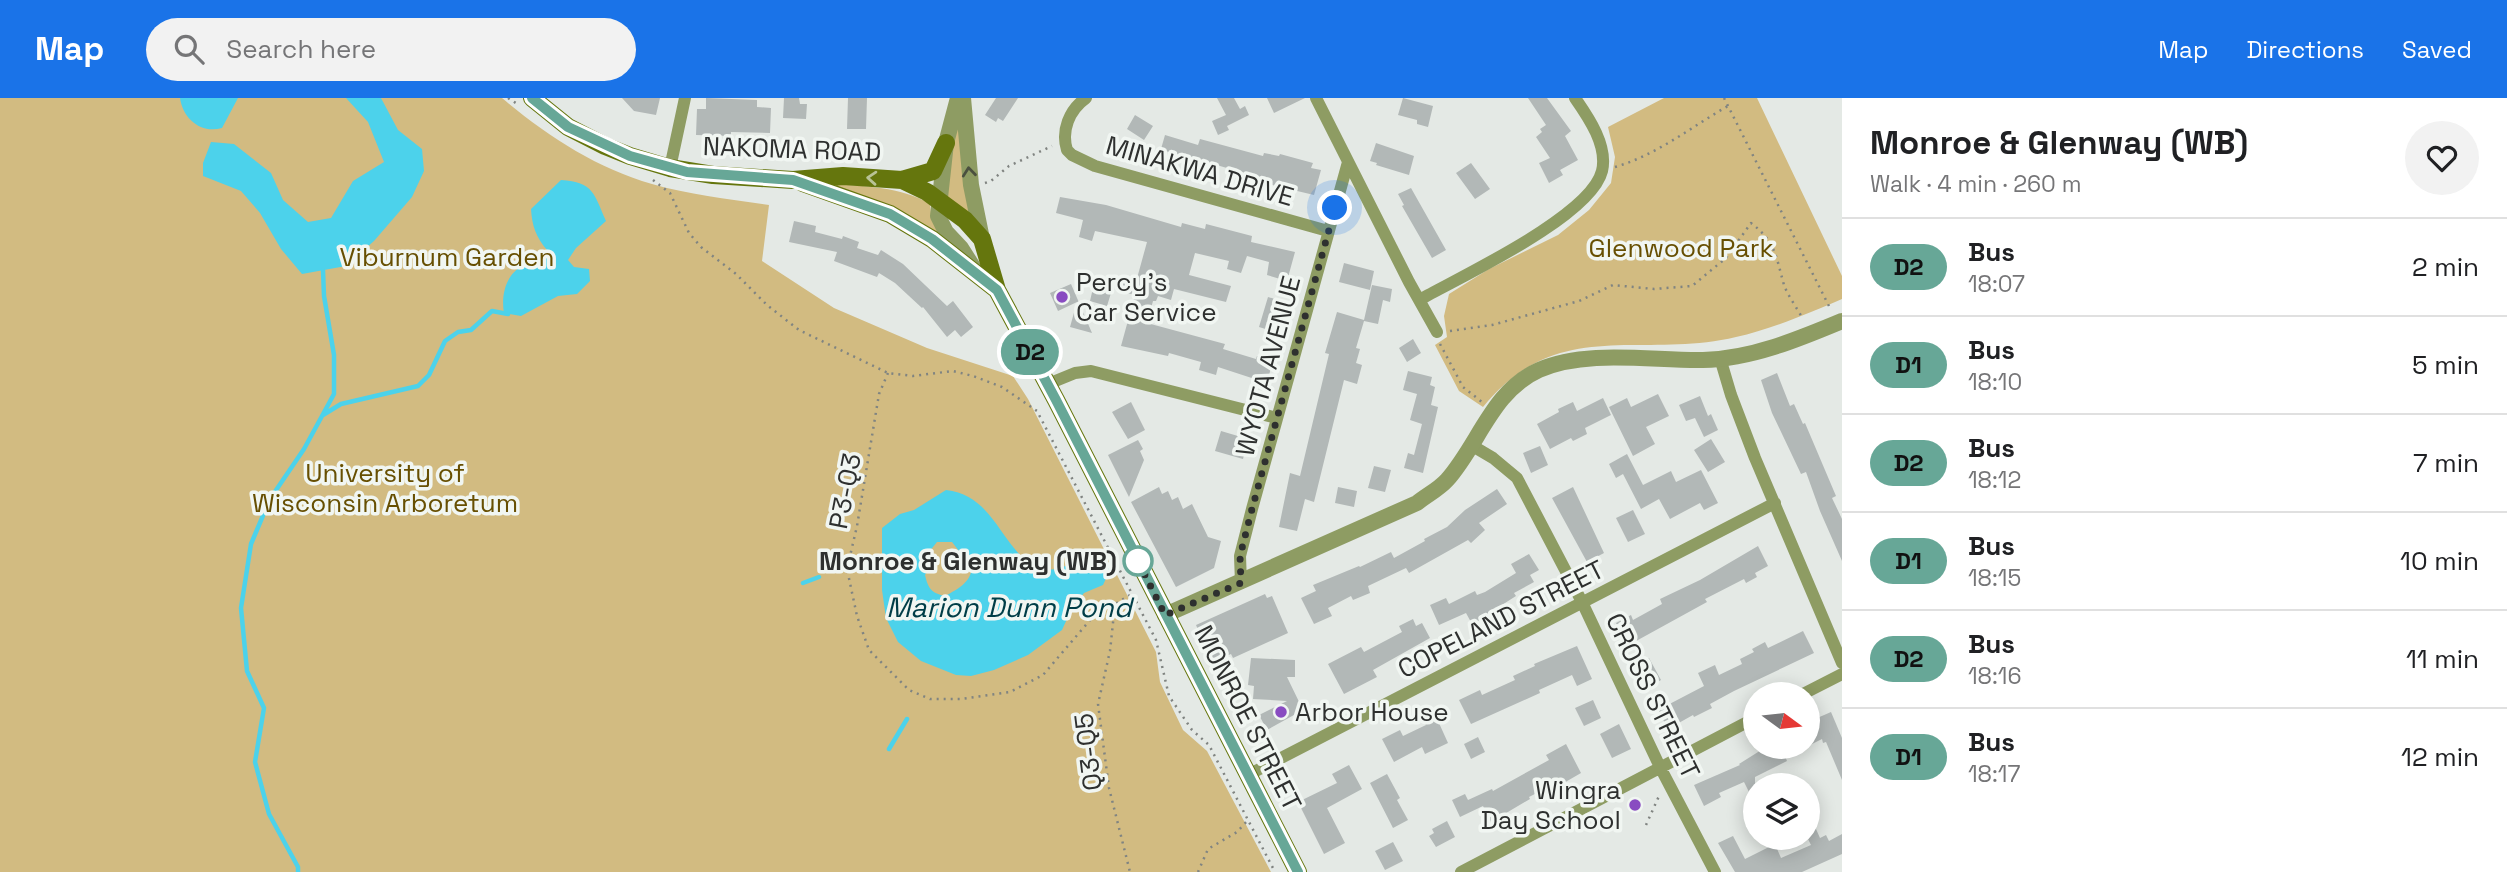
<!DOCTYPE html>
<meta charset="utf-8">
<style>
body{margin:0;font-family:"Space Grotesk",sans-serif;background:#f2f2f2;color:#202124;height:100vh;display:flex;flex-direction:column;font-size:26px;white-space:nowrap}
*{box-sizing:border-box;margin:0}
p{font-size:23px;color:#757577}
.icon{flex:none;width:38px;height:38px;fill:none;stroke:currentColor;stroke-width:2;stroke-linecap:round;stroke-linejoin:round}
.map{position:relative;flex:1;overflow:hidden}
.sheet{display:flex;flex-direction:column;background:#fff;width:665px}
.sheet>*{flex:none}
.badge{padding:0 14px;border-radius:23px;font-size:24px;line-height:46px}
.needle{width:46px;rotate:105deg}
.controls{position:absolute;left:1743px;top:584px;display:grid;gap:14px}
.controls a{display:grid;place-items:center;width:77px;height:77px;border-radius:50%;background:#fff;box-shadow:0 4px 18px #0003;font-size:35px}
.you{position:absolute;width:35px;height:35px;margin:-18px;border:5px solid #fff;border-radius:50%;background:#1a73e8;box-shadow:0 0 0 10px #1a73e833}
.map>.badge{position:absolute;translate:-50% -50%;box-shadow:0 0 0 4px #fff}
.round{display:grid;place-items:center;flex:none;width:74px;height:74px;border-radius:37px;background:#f2f2f2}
.head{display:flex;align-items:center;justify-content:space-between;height:119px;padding:0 28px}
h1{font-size:33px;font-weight:700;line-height:52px}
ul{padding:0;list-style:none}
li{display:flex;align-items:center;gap:21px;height:98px;padding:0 28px;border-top:2px solid #e0e0e0}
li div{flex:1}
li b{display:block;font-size:26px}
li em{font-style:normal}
li .badge{min-width:77px;font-weight:700;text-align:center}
header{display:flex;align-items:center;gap:42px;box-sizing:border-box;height:98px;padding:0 35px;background:#1a73e8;color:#fff}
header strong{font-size:33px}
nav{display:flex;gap:38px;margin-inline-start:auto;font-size:24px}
.search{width:490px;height:63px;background:#f2f2f2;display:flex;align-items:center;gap:18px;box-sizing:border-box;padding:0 24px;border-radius:38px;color:#757577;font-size:26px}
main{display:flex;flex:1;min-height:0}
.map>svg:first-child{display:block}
.green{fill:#d2bb81}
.water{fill:#4cd2eb;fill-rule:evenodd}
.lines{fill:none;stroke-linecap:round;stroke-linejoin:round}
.stream{stroke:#4cd2eb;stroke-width:4.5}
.building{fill:#b2b8b7}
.path{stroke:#808481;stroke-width:2.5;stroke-dasharray:2 5;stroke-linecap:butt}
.minor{stroke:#8e9c63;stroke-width:12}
.tertiary{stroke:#8e9c63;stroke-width:16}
.secondary{stroke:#65760d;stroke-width:18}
.oneway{stroke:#4b503f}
.oneway2{stroke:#b9c396}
.line-casing{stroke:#fff;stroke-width:16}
.line{stroke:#67a797;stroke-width:10}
.walk{stroke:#2e302f;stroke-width:7;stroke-dasharray:0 12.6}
.poi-dot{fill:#894cc1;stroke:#f1f6f2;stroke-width:2.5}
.stop-dot{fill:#fff;stroke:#67a797;stroke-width:3.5}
.labels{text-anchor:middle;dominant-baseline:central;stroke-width:7;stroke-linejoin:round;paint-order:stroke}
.street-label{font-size:26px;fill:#2e302f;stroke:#f1f6f2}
.park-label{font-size:26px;fill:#674f02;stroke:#f1f6f2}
.poi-label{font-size:26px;fill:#2e302f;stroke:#f1f6f2;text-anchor:start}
.stop-label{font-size:26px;font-weight:bold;fill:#2e302f;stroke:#f1f6f2;text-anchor:end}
.water-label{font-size:28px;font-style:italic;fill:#003d47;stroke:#f1f6f2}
</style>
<header>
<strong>Map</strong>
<div class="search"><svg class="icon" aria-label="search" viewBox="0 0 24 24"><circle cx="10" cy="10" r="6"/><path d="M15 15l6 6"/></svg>Search here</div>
<nav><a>Map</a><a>Directions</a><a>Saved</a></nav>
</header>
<main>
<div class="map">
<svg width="1842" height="774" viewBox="0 0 1842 774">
<rect width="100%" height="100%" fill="#e4e9e5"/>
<path class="green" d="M0,0H502C546,37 596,70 652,86C690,97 730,101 769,107L762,163L834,210L927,250L1013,278L1028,301L1156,554L1160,584L1183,632L1207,653L1271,774H0Z
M1664,0H1757L1842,178V201C1810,215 1771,231 1736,239C1639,262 1558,217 1483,309L1459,293L1435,247L1447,239L1444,218L1449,196L1489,171L1558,137L1589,112L1611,85L1615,59L1608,29Z
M957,29H960L972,122L943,97Z
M830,85C865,89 900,88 930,106L931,115L942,138Z"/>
<path class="water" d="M180,0H238L222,30C201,36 183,21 180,0Z
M346,0H381L398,32L422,51L424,73L412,99L374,143L346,168L302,176L281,151L260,115L241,93L203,78V65L211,44L234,46L271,75L283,102L308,124L331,120L353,83L384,64L368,24Z
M561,82C594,84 594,96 606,123L576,150L568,162L574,169L589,171L590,183L577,196L558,198L521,218L504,215C501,199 505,176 523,168C530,165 538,166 546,162L547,152C536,139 532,128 531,111Z
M946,392C997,398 1000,453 1039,470C1061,479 1087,450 1107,464L1110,472L1103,487L1084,495L1072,510L1062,532L1028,557L994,572L971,578L956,577L921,563L898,544L886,520L882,492V430L900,416L914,412ZM937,444H952L972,470C970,485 958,491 945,498C931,495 928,490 925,477L931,466L929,454Z"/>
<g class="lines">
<path class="stream" d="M323,317L341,306L418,288L429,277L445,243L458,234L471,232L492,213L508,216
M803,485L819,479
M889,651L907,621
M298,774V769L269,716L255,664L264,610L247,573L241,510L251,446L270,401L304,351L334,296V257L324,198L323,172"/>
</g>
<path class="building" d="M622,0H660L656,17L634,13Z
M706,0L757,2V9L771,10L770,35L731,34V38L696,37L697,11H706Z
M784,0H799L800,6H807L806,21L783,20Z
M848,0H867L866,31H847Z
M996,0H1018L1003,23L998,20L996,24L985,17Z
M1217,0H1234L1240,11L1245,8L1249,17L1227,28L1229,32L1218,37L1212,23L1226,17Z
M1267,0H1305L1274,15Z
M1403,0L1433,8L1428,29L1417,26V22L1398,17Z
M1528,0H1547L1571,33L1565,38L1578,62L1560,72L1563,77L1549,85L1539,65L1550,60L1536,39L1542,34L1540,31L1546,27Z
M1135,17L1153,28L1144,42L1127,31Z
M1165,37L1198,47L1200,41L1263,58L1264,55L1279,58L1280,56L1313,65L1311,70L1321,72L1314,97L1247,81L1248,76L1213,66L1212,71L1193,66L1194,64L1161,51Z
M1376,45L1414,58L1409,77L1376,67L1377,65L1370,63Z
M1471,65L1490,91L1475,101L1456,75Z
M1411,90L1446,152L1432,160L1402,108L1404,107L1398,96Z
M1060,99L1106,107L1181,129L1182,125L1205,131L1206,126L1252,138L1251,144L1295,154L1287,183L1267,177L1269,164L1247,158L1241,175L1227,171L1229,163L1195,155L1189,177L1231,188L1226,204L1174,191L1171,202L1158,198L1156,203H1153L1147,225L1225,246L1223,251L1256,261L1257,258L1273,262L1267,285L1218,269L1216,277L1199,272L1201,264L1169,255L1168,258L1121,248L1135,197L1119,193L1121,180L1136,184L1147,144L1095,133L1092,143L1079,139L1083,122L1056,115Z
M794,123L816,128L815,134L842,141L843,138L859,144L857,150L878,157L881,152L903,166L947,208L953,203L973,229L961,239L955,232L947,239L923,209L922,210L895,185L879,175L877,179L834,163L837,154L789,144Z
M1344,165L1374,173L1370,192L1339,184Z
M1071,186L1092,235L1070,229L1077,204L1058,213L1050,195Z
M1372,187L1392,191L1390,204L1383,202L1378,226L1364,223L1356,250L1360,251L1356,265L1362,267L1357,286L1344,282L1314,404L1305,401L1297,433L1279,429L1290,375L1300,378L1329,256L1325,255L1337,214L1364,222Z
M1093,190L1111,195L1107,208L1090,203Z
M1268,199L1285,204L1279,235L1259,229Z
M1413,241L1421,255L1407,264L1399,250Z
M1408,273L1432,279L1430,287L1435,289L1431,307L1438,309L1423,375L1404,370L1408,355L1414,357L1422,326L1410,322L1417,296L1403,292Z
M1777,275L1790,308L1794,306L1803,326L1805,325L1836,398L1832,400L1842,421V463L1820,413L1806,374L1801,376L1772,315L1761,282Z
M1658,296L1669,318L1646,329L1655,346L1633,358L1609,309L1627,300L1631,309Z
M1700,298L1708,318L1711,316L1718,332L1704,339L1695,320L1686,323L1679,307Z
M1603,300L1611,317L1585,330L1587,336L1573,343L1571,340L1550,351L1537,326L1559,314L1558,311L1573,304L1577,313Z
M1131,304L1145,332L1128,341L1112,314Z
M1221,333L1248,341L1243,361L1215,353Z
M1711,341L1725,364L1708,374L1694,352Z
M1138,342L1143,351L1140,353L1144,362L1129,399L1108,357Z
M1540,348L1548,367L1531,375L1523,355Z
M1627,356L1643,387L1671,373L1676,384L1701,372L1718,405L1704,412L1700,405L1670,421L1659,401L1641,411L1623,376L1616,380L1609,366Z
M1374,368L1391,372L1385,394L1368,390Z
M1159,389L1162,396L1168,393L1172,402L1178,399L1183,411L1192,406L1208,439L1221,443L1214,470L1176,489L1131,404Z
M1338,389L1357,393L1354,409L1335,405Z
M1573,389L1604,455L1587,464L1552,400Z
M1497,391L1507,406L1479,425L1485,432L1471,445L1468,442L1409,475L1406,470L1368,488L1370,495L1353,502L1351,498L1328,510L1332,518L1314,526L1301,500L1316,493L1313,487L1359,468L1360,469L1391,454L1394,460L1425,443L1424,441L1447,429L1465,412Z
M1633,412L1645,436L1628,444L1616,420Z
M1758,448L1768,468L1755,475L1757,479L1746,485L1744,481L1705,501L1707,504L1627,548L1616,525L1631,517L1633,522L1662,506L1660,501L1700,482Z
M1529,456L1539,472L1530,477L1534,484L1514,495L1516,498L1494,512L1495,514L1472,526L1466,515L1439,527L1430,507L1446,500L1449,506L1475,493L1477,497L1485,494L1516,475L1511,466Z
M1265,496L1267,500L1272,498L1288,535L1233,560L1231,556L1212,564L1196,527Z
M1413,521L1416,528L1422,525L1430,540L1373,572L1377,579L1344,596L1328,566L1361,549L1364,554L1402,534L1399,528Z
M1803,533L1814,555L1734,593L1710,606L1712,610L1694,619L1693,617L1668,631L1658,612L1704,588L1698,575L1715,567L1719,577L1742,566L1740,561L1754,554L1752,551L1765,544L1768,550Z
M1577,548L1592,581L1577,588L1572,577L1539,592L1540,595L1471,626L1459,602L1480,592L1482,597L1515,582L1513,578L1535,568L1534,566Z
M1251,560L1295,562V579H1287L1303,612L1267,632L1259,617L1287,603L1253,601L1254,588L1248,587Z
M1649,560L1661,582L1647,590L1635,568Z
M1593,602L1601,620L1584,628L1575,610Z
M1434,614L1448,645L1425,656L1422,649L1394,664L1382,641L1400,632L1403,638L1426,627L1422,620Z
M1831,614L1842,640V682L1826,644L1823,645L1822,641L1808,648V624Z
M1619,626L1631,651L1612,660L1600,636Z
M1478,639L1485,654L1471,661L1464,646Z
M1566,646L1581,675L1562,686L1560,683L1529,699L1530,701L1491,724L1483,708L1460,719L1452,702L1465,696L1468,702L1492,691L1493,693L1549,662L1546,657Z
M1766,649H1804L1785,658L1787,663L1755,679V706L1744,684L1719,695L1721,699L1704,708L1694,687L1740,667L1739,666Z
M1349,667L1362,691L1327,710L1345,745L1324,756L1298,704L1337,685L1332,676Z
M1387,676L1400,700L1397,702L1408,722L1393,730L1370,685Z
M1808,713L1820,740L1826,737L1829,743L1842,736V756L1802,774H1735L1718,745L1733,738L1745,761L1775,746L1781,760L1811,747L1808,741Z
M1447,723L1455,739L1436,749L1429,738L1434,735L1432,731Z
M1393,744L1403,763L1385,772L1375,753Z"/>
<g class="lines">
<path class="path" d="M508,0L519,7
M1724,0L1831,212
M1615,69C1657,57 1691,29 1728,8
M653,82L670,95L689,135L701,149L736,176L767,207L799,232L888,275L913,278L953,273L973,278L1002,289L1037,313L1156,542L1169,598L1192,632L1209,647L1275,774
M985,85L991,83L1009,68L1052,48
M1450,233L1492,227L1579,203L1613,187L1654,191L1692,188L1726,160L1751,125C1776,144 1776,159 1784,187C1788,198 1797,210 1803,221
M1440,246L1463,289L1482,304
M888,275L879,296L857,428L847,471L857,518L869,552L909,592L930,601H961L1010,594L1043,577L1097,514L1115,506
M1130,497L1115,506L1110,553L1098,606L1109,690L1130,774
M1646,727L1659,698
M1198,774L1208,751L1237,734L1248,722"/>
<path class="minor" d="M1086,0C1069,12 1061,33 1067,52L1072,57L1095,68L1328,133
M1316,0L1409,184L1437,234
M670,70L685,0
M1421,201C1462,178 1591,118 1602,73C1608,48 1589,20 1575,0
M1720,260L1731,297L1755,360L1842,565
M1048,286L1075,275L1091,273L1277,320
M1471,347L1493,360L1517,380L1582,504L1660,669L1715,774
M1241,485L1240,458L1252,411L1348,64
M1801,597L1842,576
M1248,677L1775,405
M1461,774L1755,620"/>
<path class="tertiary" d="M958,0L946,45L938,118L946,134L961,150L975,172
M963,0L971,87L982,141
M1165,517L1417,405C1427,397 1439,391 1447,382C1479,346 1492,293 1539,272C1586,251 1653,263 1703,262C1751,261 1799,241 1842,223"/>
<path class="secondary" d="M532,0L568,29L605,48L630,58L670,70L713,77L793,82L843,78L902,82L927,94L965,122L982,141L997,192L1056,302L1298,774
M902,82L933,73L946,45
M803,85L890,116L932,141L997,192"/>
</g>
<defs><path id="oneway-chevron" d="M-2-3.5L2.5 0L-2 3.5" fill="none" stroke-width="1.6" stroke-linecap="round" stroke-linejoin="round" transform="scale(1.75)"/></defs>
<use class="oneway" href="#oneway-chevron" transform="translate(969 74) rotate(-96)"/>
<use class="oneway2" href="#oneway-chevron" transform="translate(872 80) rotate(-176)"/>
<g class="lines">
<defs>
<path id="line" d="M532,0L568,29L630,58L687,74L793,82L890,116L932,141L997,192L1056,302L1298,774"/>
</defs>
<use href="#line" class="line-casing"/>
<use href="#line" class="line"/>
<path class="walk" d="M1138,463L1133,453L1165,517L1241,485L1240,458L1252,411L1335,110"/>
</g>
<g class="poi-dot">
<circle cx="1062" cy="199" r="7"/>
<circle cx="1281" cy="614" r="7"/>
<circle cx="1635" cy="707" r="7"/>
</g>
<circle class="stop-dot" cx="1138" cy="463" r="14"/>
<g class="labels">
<g class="street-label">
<text transform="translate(792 51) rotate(2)">NAKOMA ROAD</text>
<text transform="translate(1200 73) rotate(16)">MINAKWA DRIVE</text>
<text transform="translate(1268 268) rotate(-75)">WYOTA AVENUE</text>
<text transform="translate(845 393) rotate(-79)">P3-Q3</text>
<text transform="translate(1501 521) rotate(-27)">COPELAND STREET</text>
<text transform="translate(1653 598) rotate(64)">CROSS STREET</text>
<text transform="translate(1248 620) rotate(63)">MONROE STREET</text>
<text transform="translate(1088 654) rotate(-97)">Q3-Q5</text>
</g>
<g class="park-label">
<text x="1681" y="150">Glenwood Park</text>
<text x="447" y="159">Viburnum Garden</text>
<text x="385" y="375">University of<tspan x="385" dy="30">Wisconsin Arboretum</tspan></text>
</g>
<g class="poi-label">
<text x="1076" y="184">Percy's<tspan x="1076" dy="30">Car Service</tspan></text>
<text x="1295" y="614">Arbor House</text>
<text x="1621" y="692" text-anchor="end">Wingra<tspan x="1621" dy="30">Day School</tspan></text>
</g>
<g class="stop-label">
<text x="1117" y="463">Monroe &amp; Glenway (WB)</text>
</g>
<g class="water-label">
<text x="1009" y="509">Marion Dunn Pond</text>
</g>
</g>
</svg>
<div class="controls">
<a><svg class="needle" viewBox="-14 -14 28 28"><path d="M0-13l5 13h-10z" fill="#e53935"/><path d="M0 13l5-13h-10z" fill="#757577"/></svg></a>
<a><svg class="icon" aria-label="layers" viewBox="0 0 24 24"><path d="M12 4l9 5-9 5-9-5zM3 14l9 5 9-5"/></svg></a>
</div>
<div class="you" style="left:1335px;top:110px"></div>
<b class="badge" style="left:1030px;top:254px;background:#67a797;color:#111">D2</b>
</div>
<section class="sheet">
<div class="head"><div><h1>Monroe &amp; Glenway (WB)</h1><p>Walk · 4 min · 260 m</p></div><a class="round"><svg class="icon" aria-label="heart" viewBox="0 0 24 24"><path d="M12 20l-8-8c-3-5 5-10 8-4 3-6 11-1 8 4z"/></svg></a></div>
<ul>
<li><span class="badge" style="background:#67a797;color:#111">D2</span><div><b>Bus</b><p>18:07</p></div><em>2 min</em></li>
<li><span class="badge" style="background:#67a797;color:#111">D1</span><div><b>Bus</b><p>18:10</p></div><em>5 min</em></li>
<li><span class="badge" style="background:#67a797;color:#111">D2</span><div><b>Bus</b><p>18:12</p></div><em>7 min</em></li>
<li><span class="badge" style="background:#67a797;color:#111">D1</span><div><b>Bus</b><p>18:15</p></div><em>10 min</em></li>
<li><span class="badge" style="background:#67a797;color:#111">D2</span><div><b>Bus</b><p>18:16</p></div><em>11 min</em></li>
<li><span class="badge" style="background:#67a797;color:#111">D1</span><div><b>Bus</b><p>18:17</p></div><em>12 min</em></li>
</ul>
</section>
</main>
